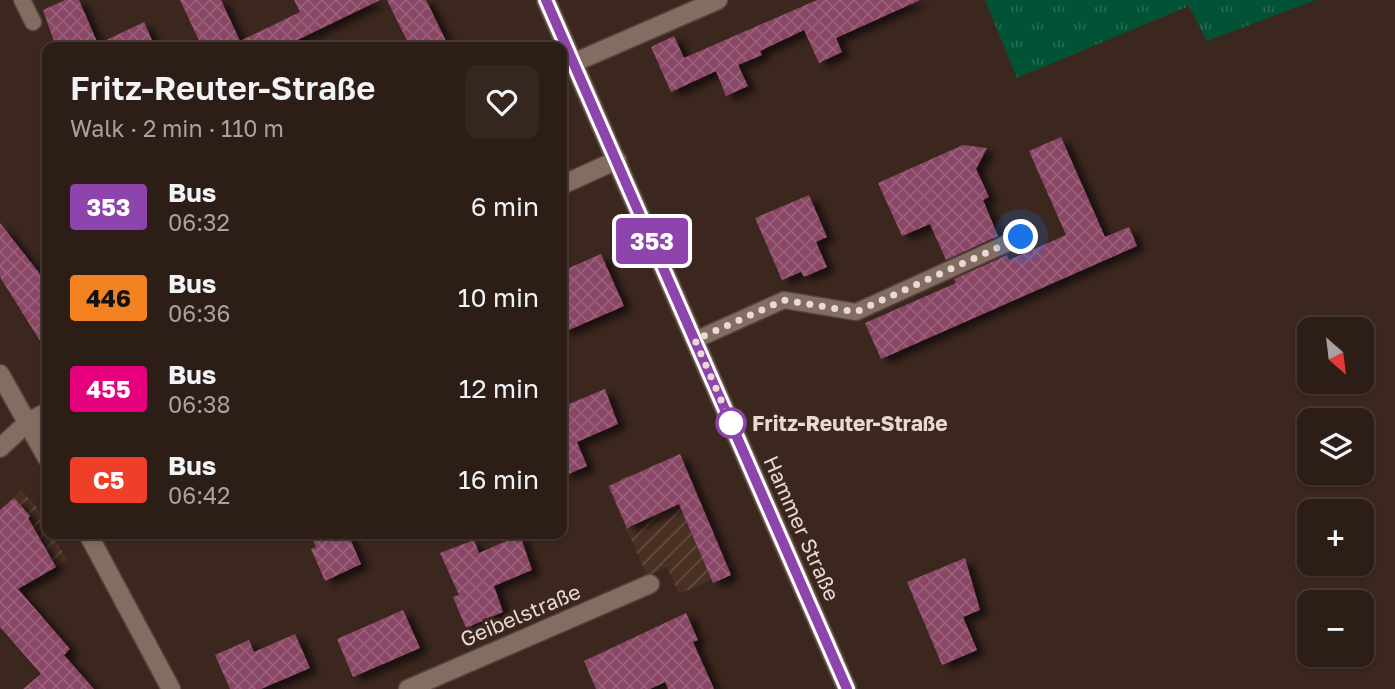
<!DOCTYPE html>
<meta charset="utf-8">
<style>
body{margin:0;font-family:"Golos Text",sans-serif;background:#352620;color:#f1f3f6;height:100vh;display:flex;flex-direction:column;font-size:26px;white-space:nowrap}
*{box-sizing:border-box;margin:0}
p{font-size:23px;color:#a7a2a1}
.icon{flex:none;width:38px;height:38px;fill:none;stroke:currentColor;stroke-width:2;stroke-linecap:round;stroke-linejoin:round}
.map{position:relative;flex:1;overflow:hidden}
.side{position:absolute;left:42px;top:42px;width:525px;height:497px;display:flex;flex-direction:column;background:#2d1d17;border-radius:14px;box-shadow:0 2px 5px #0004,0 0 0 2px #483b36}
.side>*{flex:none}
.badge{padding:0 14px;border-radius:5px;font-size:24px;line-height:46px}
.needle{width:46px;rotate:152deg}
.controls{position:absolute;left:1297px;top:317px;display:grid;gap:14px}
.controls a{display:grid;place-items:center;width:77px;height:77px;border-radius:14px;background:#2d1d17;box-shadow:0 2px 5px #0004,0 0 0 2px #483b36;font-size:35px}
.you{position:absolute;width:35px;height:35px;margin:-18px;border:5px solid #fff;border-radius:50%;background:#1a73e8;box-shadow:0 0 0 10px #1a73e833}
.map>.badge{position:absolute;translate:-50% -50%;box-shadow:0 0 0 4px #fff}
.round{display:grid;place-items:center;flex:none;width:74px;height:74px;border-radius:14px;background:#352620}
.overview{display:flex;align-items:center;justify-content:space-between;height:119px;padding:0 28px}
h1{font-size:33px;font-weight:600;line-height:52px}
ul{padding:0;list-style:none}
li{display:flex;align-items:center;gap:21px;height:91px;padding:0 28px}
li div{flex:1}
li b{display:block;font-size:26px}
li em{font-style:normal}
li .badge{min-width:77px;font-weight:700;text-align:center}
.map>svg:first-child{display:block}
.industrial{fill:url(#industrial-furrows)}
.grass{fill:url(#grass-tufts)}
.building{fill:url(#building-cross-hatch);filter:url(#shadow)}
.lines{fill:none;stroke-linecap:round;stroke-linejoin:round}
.service-casing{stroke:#55443d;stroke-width:19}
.minor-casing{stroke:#55443d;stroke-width:21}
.tertiary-casing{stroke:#55443d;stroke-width:21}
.secondary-casing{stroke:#55443d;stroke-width:21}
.service{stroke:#836c61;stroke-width:16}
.minor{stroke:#836c61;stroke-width:18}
.tertiary{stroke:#836c61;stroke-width:18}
.secondary{stroke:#836c61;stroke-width:18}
.line-casing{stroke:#fff;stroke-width:16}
.line{stroke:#8e44ad;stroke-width:10}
.walk{stroke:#e7d9d3;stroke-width:7;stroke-dasharray:0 12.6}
.stop-dot{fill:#fff;stroke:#8e44ad;stroke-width:3.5}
.labels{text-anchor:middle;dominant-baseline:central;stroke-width:7;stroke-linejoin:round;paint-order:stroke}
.stop-label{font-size:21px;font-weight:bold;fill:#e7d9d3;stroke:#3c271f;text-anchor:start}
.street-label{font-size:21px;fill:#e7d9d3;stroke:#3c271f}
</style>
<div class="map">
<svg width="1395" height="689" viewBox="0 0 1395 689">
<defs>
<pattern id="industrial-furrows" width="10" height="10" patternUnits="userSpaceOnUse" patternTransform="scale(1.75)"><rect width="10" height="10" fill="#4a2f23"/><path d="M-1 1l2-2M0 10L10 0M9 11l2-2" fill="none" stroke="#644d42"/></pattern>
<pattern id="grass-tufts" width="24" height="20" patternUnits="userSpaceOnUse" patternTransform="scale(1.75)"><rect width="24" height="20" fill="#025235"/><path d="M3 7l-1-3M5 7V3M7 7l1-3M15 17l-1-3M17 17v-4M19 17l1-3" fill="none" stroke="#276a51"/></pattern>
<pattern id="building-cross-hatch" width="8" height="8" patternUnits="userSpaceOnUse" patternTransform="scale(1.75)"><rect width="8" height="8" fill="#894665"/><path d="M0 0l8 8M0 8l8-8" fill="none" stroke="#9a607a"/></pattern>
<filter id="shadow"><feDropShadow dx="8" dy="4.5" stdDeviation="3.5" flood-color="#0009"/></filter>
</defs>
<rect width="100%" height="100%" fill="#3c271f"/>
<path class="industrial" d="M680,454L731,572L679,594L667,567L647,576L607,485Z
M21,490L41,512L47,524V534H52L67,560L35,579L0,510Z"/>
<path class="grass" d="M985,0H1316L1207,41L1189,6L1017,78Z"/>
<path class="building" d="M65,0H79L98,44L144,22L155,47H56L43,10Z
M180,0H221L240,41L300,12L294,0H380L283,47H202Z
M387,0H426L449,47H410Z
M817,0H920L836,38L842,52L819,63L804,30L760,51L762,55L738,65L748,86L726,96L716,71L671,92L651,47L674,36L684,58Z
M1061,137L1105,237L1129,227L1137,246L881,359L865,323L956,283L954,279L1007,255L1009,260L1066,235L1029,151Z
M963,145L987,148L976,169L989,197L983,200L998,236L946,260L930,224L902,236L878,183Z
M809,195L827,237L816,242L827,267L804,277L801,272L782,280L755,218Z
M0,223L47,283V352L0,277Z
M601,254L624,306L562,333V271Z
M605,389L618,424L577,442L587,466L562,477V407Z
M680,454L731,575L713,583L679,504L627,528L609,486Z
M14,498L30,516L28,518L56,567L18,589L70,649L64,655L94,689H23L41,674L0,627V510Z
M310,534H348L361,564L325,581L311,549L316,547Z
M520,535L532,570L494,586L503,612L466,628L453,597L459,595L440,553L474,540L479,553Z
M965,558L980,610L963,617L977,650L942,665L907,582Z
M403,610L420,648L353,677L337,639Z
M686,613L698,640L693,642L714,689H668L665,682L650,689H596L584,661Z
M295,634L310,668L261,689H230L215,655L249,640L254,652Z"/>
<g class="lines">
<defs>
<path id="service" d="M22,0L33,22
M695,340L784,300L856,312L1021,237"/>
<path id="minor" d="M573,63L718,0
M0,374L47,458
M88,534L171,689
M408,689L650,584"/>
<path id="tertiary" d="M562,185L617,160
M0,448L28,422L47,412"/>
<path id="secondary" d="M546,0L847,689"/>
</defs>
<use href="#service" class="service-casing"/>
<use href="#minor" class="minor-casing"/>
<use href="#tertiary" class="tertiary-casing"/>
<use href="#secondary" class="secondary-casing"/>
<use href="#service" class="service"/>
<use href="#minor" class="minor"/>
<use href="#tertiary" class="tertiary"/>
<use href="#secondary" class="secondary"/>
</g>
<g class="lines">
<defs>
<path id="line" d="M546,0L847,689"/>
</defs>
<use href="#line" class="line-casing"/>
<use href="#line" class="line"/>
<path class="walk" d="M731,423L695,340L784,300L856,312L1021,237"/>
</g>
<circle class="stop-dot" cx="731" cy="423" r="14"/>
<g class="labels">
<g class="stop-label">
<text x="752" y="423">Fritz-Reuter-Straße</text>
</g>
<g class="street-label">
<text transform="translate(802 528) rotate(66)">Hammer Straße</text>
<text transform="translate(520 615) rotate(-23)">Geibelstraße</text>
</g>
</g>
</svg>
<div class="controls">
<a><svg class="needle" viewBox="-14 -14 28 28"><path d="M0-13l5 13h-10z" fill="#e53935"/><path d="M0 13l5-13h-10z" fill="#a7a2a1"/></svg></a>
<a><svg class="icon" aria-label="layers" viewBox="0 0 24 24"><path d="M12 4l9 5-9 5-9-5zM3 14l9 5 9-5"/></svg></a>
<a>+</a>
<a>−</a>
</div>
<div class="you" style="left:1021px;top:237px"></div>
<b class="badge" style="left:652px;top:241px;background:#8e44ad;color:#fff">353</b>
<section class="side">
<div class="overview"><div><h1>Fritz-Reuter-Straße</h1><p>Walk · 2 min · 110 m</p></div><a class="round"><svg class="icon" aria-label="heart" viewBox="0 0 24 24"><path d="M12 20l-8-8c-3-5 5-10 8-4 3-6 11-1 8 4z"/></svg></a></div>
<ul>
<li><span class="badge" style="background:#8e44ad;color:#fff">353</span><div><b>Bus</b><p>06:32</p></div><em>6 min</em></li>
<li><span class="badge" style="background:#f58220;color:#111">446</span><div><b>Bus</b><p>06:36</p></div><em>10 min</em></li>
<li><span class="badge" style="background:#e6007e;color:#fff">455</span><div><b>Bus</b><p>06:38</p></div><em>12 min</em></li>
<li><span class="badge" style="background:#f03f29;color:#fff">C5</span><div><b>Bus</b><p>06:42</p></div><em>16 min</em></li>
</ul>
</section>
</div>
